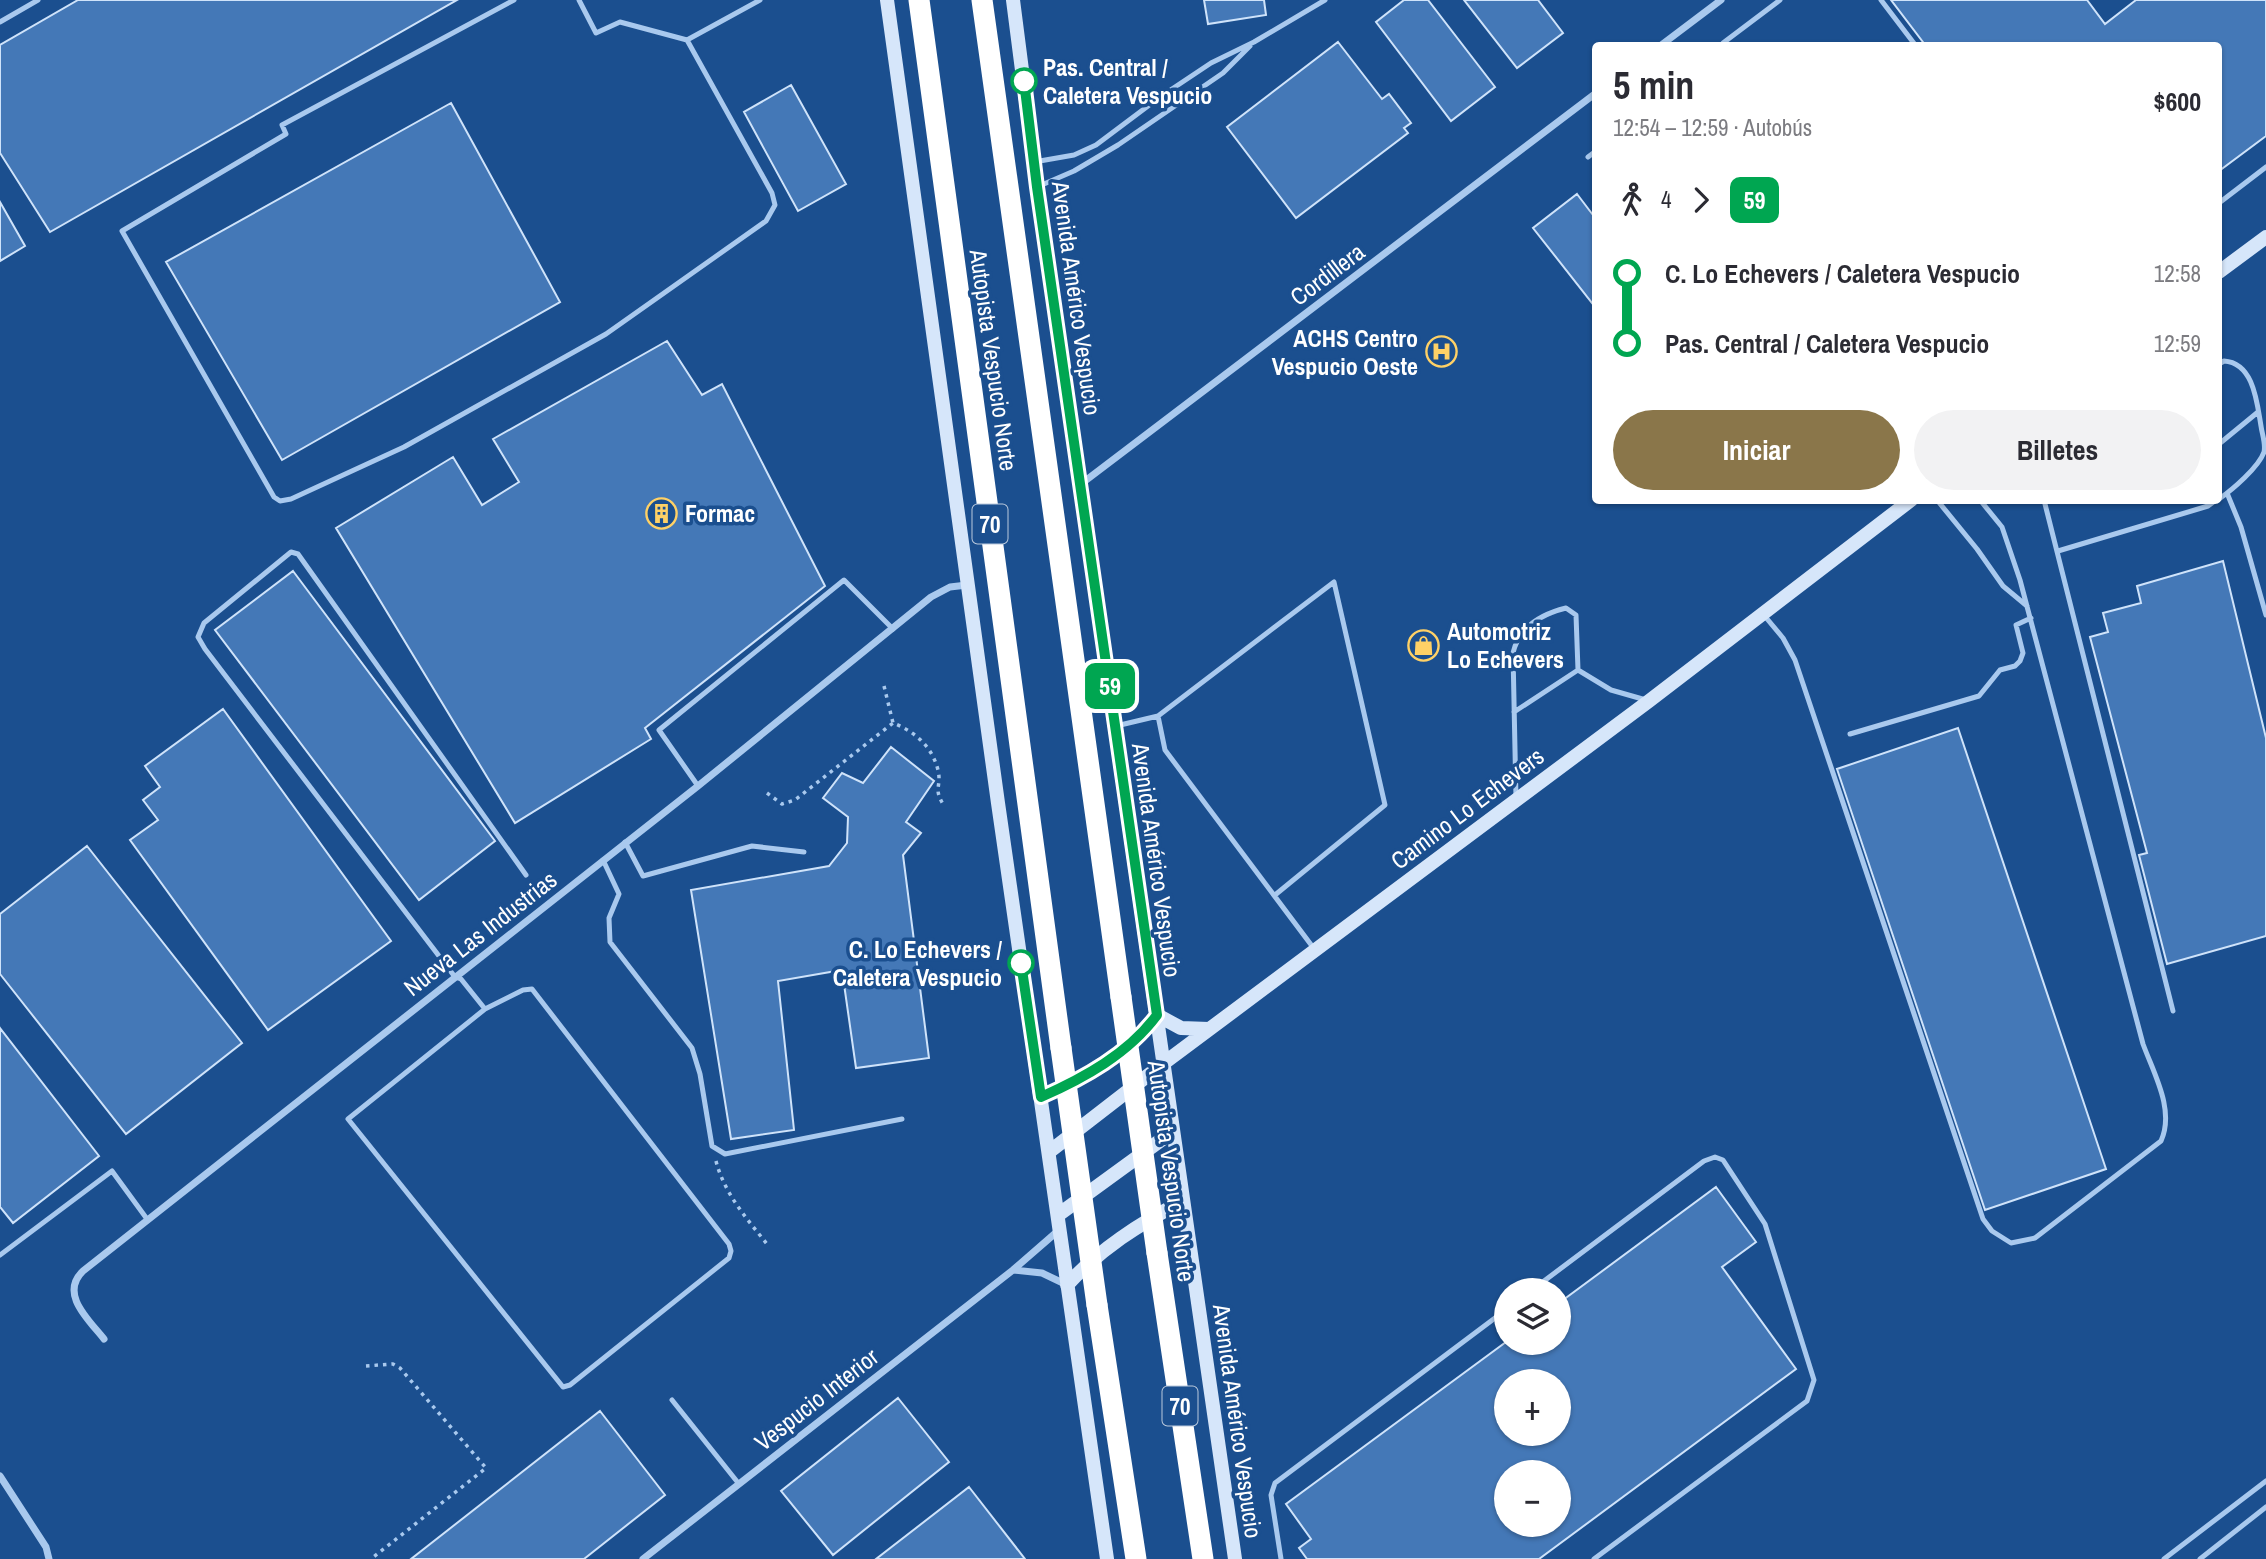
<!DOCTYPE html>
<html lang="es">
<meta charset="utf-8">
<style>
body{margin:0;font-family:"Archivo Narrow",sans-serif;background:#f2f2f3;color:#2b2b33;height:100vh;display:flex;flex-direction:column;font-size:26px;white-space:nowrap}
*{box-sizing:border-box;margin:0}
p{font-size:23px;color:#7c7c81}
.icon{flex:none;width:38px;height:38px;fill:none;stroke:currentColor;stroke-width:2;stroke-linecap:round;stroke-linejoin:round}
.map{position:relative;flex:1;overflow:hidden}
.panel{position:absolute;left:1592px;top:42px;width:630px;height:462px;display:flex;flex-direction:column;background:#fff;border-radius:7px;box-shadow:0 2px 5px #0004}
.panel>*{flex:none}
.badge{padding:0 14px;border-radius:10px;font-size:24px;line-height:46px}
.buttons{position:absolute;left:1494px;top:1278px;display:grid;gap:14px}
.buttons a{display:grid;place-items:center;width:77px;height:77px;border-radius:50%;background:#fff;box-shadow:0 2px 5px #0004;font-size:35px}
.map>.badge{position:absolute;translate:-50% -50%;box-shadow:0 0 0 4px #fff}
.legs{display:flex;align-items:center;gap:10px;height:77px;padding:0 21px;font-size:23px}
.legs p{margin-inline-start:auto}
.summary{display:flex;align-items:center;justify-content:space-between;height:119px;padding:0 21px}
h1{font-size:38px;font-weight:700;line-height:52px}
.button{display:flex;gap:14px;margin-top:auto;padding:14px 21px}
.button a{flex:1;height:80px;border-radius:42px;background:#8a764a;color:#fff;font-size:28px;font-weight:700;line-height:80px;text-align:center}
.button a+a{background:#f2f2f3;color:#2b2b33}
ul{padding:0 21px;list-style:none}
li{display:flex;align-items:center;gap:24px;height:70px;font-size:26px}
li i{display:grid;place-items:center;width:10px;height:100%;margin:0 9px;background:currentColor}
li i::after{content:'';width:18px;height:18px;margin:-9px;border:5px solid;border-radius:50%;background:#fff}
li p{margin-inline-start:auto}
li:first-child i{background:linear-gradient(#0000 50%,currentColor 0)}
li:last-child i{background:linear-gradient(currentColor 50%,#0000 0)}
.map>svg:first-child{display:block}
.building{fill:#4478b7;stroke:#cfe3fa;stroke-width:2;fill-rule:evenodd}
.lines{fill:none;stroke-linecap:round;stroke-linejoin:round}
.path{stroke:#a9c9ee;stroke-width:3.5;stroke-dasharray:3.5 5;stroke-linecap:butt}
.service{stroke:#a9c9ee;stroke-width:5}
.minor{stroke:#a9c9ee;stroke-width:7}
.secondary{stroke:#d6e6fa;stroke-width:14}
.motorway{stroke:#fff;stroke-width:21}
.motorway-bridge{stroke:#fff;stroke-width:21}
.line-1-casing{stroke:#fff;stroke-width:16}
.line-1{stroke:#00a651;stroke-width:10}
.stop-1-dot{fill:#fff;stroke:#00a651;stroke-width:3.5}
.labels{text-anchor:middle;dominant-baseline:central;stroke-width:7;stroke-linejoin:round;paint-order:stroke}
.shield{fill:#1b4f8f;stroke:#bbcadd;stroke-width:2}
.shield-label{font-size:23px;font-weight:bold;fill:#fff}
.stop-label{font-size:24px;font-weight:bold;fill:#fff;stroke:#1b4f8f;text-anchor:start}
.street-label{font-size:24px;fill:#fff;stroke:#1b4f8f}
.poi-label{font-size:24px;font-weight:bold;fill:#fff;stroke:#1b4f8f;text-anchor:start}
</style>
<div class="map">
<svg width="2266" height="1559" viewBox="0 0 2266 1559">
<rect width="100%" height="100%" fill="#1b4f8f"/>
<path class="building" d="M78,0H457L50,232L0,153V45Z
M1204,0H1264L1266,15L1208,24Z
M1404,0H1428L1495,87L1451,121L1376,22Z
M1464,0H1538L1563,33L1517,68Z
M1891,0H2087L2105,24L2136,0H2266V136L2219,171V46H1926Z
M1338,42L1382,99L1389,94L1411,123L1404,128L1408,133L1296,218L1227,127Z
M791,85L846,184L798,211L744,112Z
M451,103L560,302L282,460L166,262Z
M1577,194L1596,219V308L1533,228Z
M0,202L25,246L0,261Z
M667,341L702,395L722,384L825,586L645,728L651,739L515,823L336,528L453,457L482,505L519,482L493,439Z
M2223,561L2266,738V936L2167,964L2139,855L2147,853L2090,637L2108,632L2103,613L2141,603L2137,586Z
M293,571L495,841L419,900L215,630Z
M223,709L391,941L268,1030L130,840L158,820L143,800L160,787L145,766Z
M1958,728L2106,1169L1985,1210L1837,769Z
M891,747L934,781L906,822L921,833L903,855L929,1058L856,1068L842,970L778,981L794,1130L731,1139L691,890L829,866L847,843L848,817L823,798L842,773L863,783Z
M87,846L242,1043L126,1134L0,974V914Z
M0,1028L99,1156L13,1223L0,1207Z
M1716,1187L1756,1242L1722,1267L1796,1369L1539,1559H1307L1299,1548L1311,1539L1286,1504L1506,1342H1559V1303ZM1507,1381H1559V1433H1507ZM1507,1472H1559V1524H1507Z
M898,1398L949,1462L833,1555L781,1491Z
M600,1411L665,1495L584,1559H411Z
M969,1487L1025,1559H876Z"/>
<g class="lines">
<path class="path" d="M884,686L893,723C914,731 932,746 938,770C942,788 932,788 945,807
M767,793L782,804L795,800L893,723
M716,1161C724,1193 747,1219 767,1244
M366,1366L393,1364L400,1368L486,1468L371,1559"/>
<path class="service" d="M514,0L282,125L286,134L122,231L274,497L280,501L291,499L404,447L606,334L766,221L775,205L772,193L687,40
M579,0L596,33L620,22L687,40L760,0
M1881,0L1916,46
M0,22L38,0
M1723,43L1780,0
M1588,157L1596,151
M1034,162L1074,155L1096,145L1160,97L1211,63L1254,42L1325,0
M1037,187L1074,171L1118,145L1223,73L1250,46
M2219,203L2266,167
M2219,364L2224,361C2254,363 2257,403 2261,426C2262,434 2266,444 2264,452C2259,467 2232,490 2219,499
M2219,444L2258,412
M2227,493L2241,527L2266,615
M1937,500L1977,549L2003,586L2027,606
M2044,500L2173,1011
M2058,551L2208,506L2216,500
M1763,614L1783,638L1795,660L1983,1219L1992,1231L2011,1243L2035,1238L2161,1141C2175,1110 2154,1074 2143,1044L2020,580L2002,527L1980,500
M1514,712L1578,670
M1158,716L1334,582L1385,805L1275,895
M1116,726L1158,716L1165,750L1315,950
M1850,734L1979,696L2000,670L2015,666L2020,661L2023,653L2016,625L2031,618
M698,786L659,730L844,580L893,629
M1516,798L1513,653C1519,627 1542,614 1566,608L1576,615L1578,670L1611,690L1646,700
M625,842L643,876L752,846L804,852
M603,860L619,894L609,918L610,942L692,1048L700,1074L712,1146L725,1154L902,1119
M485,1009L523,990L532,989L729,1244L731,1251L729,1258L570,1385L563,1387L348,1119L485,1009L461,979L455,977L205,649L198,637L204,623L291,552L298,554L526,875
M0,1255L112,1171L147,1219
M1532,1290L1704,1161L1715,1157L1723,1160L1765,1224L1814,1380L1807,1401L1594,1559
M672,1400L739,1484
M1281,1559L1271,1495L1275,1483L1507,1309
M2164,1559L2266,1481
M2200,1559L2266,1507"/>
<path class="minor" d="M1660,46L1721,0
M1081,484L1596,93
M1014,1270L1042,1273L1065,1284
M104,1339C89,1320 59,1294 83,1271L698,786L931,597L950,587L967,585
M0,1476L46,1547L49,1559
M643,1559L1013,1270L1059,1230"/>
<path class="secondary" d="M887,0L998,803L1107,1559
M1013,0L1037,187L1235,1559
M2219,272L2266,237
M1157,1015L1181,1028L1209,1029
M1041,1097C1084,1078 1128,1054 1157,1015
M1049,1152L1164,1063L1649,701L1911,500
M1058,1215L1172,1132
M1067,1285C1100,1249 1139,1224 1183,1201"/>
<path class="motorway" d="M919,0L1061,1048
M982,0L1121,997
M1157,1253L1203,1559
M1097,1305L1136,1559"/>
<path class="motorway-bridge" d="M1121,997L1157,1253
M1061,1048L1097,1305"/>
</g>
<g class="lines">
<defs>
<path id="line-1" d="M1021,963L1041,1097C1084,1078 1128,1054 1157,1015L1037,187L1024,81"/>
</defs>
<use href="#line-1" class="line-1-casing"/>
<use href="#line-1" class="line-1"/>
</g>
<defs>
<symbol id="hospital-ring" viewBox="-11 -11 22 22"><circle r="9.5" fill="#1b4f8f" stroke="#ffd166" stroke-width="1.5"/><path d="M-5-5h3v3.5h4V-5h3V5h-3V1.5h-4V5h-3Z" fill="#ffd166"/></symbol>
<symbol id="building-ring" viewBox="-11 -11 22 22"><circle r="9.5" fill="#1b4f8f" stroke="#ffd166" stroke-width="1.5"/><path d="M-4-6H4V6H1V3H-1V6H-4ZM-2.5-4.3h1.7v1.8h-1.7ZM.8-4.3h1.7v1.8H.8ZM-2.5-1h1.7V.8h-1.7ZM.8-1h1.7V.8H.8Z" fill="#ffd166"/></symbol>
<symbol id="shop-ring" viewBox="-11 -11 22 22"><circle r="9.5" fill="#1b4f8f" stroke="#ffd166" stroke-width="1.5"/><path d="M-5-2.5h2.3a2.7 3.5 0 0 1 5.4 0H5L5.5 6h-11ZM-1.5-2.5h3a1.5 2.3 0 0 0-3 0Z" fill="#ffd166"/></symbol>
</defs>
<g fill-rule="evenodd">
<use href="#hospital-ring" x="1424" y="334" width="35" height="35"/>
<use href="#building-ring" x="644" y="496" width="35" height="35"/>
<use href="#shop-ring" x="1406" y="628" width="35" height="35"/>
</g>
<g class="stop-1-dot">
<circle cx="1024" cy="81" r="12"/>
<circle cx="1021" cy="963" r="12"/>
</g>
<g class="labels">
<g class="shield">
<rect x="972.5" y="504.5" width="35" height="39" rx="5"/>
<rect x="1162.5" y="1386.5" width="35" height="39" rx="5"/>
</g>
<g class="shield-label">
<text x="990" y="524">70</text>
<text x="1180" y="1406">70</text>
</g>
<g class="stop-label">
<text x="1043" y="67">Pas. Central /<tspan x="1043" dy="28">Caletera Vespucio</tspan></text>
<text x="1002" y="949" text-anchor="end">C. Lo Echevers /<tspan x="1002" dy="28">Caletera Vespucio</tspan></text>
</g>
<g class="street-label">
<text transform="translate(1327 274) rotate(-37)">Cordillera</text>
<text transform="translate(1077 298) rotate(82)">Avenida Américo Vespucio</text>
<text transform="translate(994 360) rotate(82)">Autopista Vespucio Norte</text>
<text transform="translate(1467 808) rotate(-37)">Camino Lo Echevers</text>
<text transform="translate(1157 860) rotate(82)">Avenida Américo Vespucio</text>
<text transform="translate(480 933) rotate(-38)">Nueva Las Industrias</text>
<text transform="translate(1172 1171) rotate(82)">Autopista Vespucio Norte</text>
<text transform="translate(816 1399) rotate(-38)">Vespucio Interior</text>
<text transform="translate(1238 1421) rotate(82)">Avenida Américo Vespucio</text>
</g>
<g class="poi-label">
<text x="1418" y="338" text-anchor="end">ACHS Centro<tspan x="1418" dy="28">Vespucio Oeste</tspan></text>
<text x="685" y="513">Formac</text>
<text x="1447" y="631">Automotriz<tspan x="1447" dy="28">Lo Echevers</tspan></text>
</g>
</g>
</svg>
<div class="buttons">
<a><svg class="icon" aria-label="layers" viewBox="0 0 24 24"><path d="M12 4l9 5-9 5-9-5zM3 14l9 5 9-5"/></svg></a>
<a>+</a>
<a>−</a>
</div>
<b class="badge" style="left:1110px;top:686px;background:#00a651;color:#fff">59</b>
<section class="panel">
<div class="summary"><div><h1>5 min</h1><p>12:54 – 12:59 · Autobús</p></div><b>$600</b></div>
<div class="legs"><svg class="icon" aria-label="walk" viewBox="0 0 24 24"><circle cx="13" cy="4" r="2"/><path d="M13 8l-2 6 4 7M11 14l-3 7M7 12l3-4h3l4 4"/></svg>4<svg class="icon" aria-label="forward" viewBox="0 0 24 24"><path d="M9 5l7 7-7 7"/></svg><b class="badge" style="background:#00a651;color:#fff">59</b></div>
<ul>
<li><i style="color:#00a651"></i><b>C. Lo Echevers / Caletera Vespucio</b><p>12:58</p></li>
<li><i style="color:#00a651"></i><b>Pas. Central / Caletera Vespucio</b><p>12:59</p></li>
</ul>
<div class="button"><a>Iniciar</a><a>Billetes</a></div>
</section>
</div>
